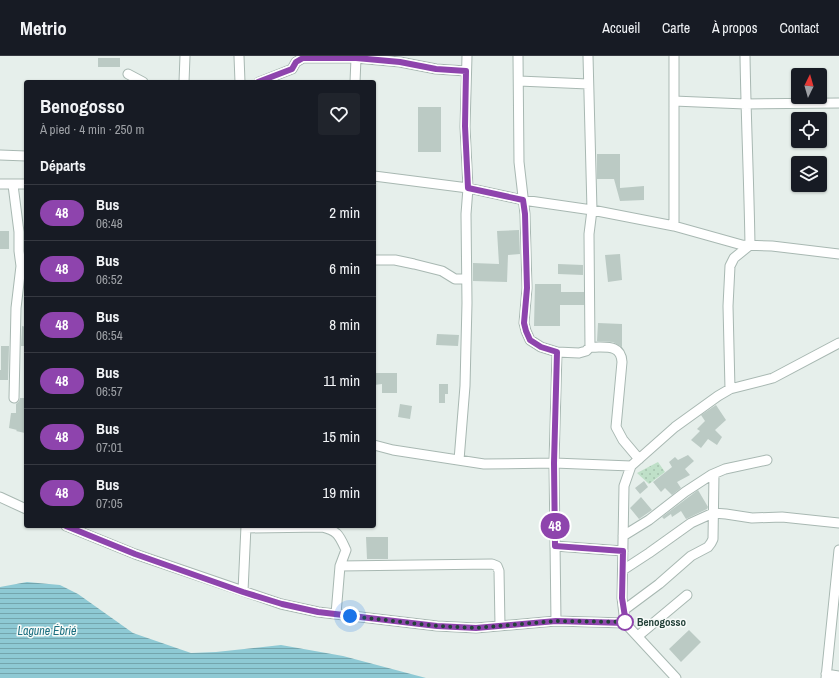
<!DOCTYPE html>
<html lang="fr">
<meta charset="utf-8">
<style>
body{margin:0;font-family:"Archivo Narrow",sans-serif;background:#20242c;color:#f1f3f6;height:100vh;display:flex;flex-direction:column;font-size:15px;white-space:nowrap}
*{box-sizing:border-box;margin:0}
p{font-size:13px;color:#9ea1a6}
.icon{flex:none;width:22px;height:22px;fill:none;stroke:currentColor;stroke-width:2;stroke-linecap:round;stroke-linejoin:round}
.map{position:relative;flex:1;overflow:hidden}
.sheet{position:absolute;left:24px;top:24px;width:352px;height:448px;display:flex;flex-direction:column;background:#171b24;border-radius:4px;box-shadow:0 1px 3px #0004}
.sheet>*{flex:none}
.badge{padding:0 8px;border-radius:13px;font-size:14px;line-height:26px}
.needle{width:26px;rotate:5deg}
.buttons{position:absolute;left:791px;top:12px;display:grid;gap:8px}
.buttons a{display:grid;place-items:center;width:36px;height:36px;border-radius:4px;background:#171b24;box-shadow:0 1px 3px #0004;font-size:20px}
.you{position:absolute;width:20px;height:20px;margin:-10px;border:3px solid #fff;border-radius:50%;background:#1a73e8;box-shadow:0 0 0 6px #1a73e833}
.map>.badge{position:absolute;translate:-50% -50%;box-shadow:0 0 0 2px #fff}
h2{padding:0 16px;font-size:15px;line-height:36px}
.round{display:grid;place-items:center;flex:none;width:42px;height:42px;border-radius:4px;background:#20242c}
.headline{display:flex;align-items:center;justify-content:space-between;height:68px;padding:0 16px}
h1{font-size:19px;font-weight:800;line-height:30px}
ul{padding:0;list-style:none}
li{display:flex;align-items:center;gap:12px;height:56px;padding:0 16px;border-top:1px solid #363941}
li div{flex:1}
li b{display:block;font-size:15px}
li em{font-style:normal}
li .badge{min-width:44px;font-weight:700;text-align:center}
header{display:flex;align-items:center;gap:24px;box-sizing:border-box;height:56px;padding:0 20px;background:#171b24;border-bottom:1px solid #363941}
header strong{font-size:19px}
nav{display:flex;gap:22px;margin-inline-start:auto;font-size:14px}
.map>svg:first-child{display:block}
.park{fill:url(#park-dots)}
.water{fill:url(#water-rules)}
.building{fill:#bbcac4}
.lines{fill:none;stroke-linecap:round;stroke-linejoin:round}
.street-casing{stroke:#a8b8b2;stroke-width:11}
.street{stroke:#fff;stroke-width:9}
.line-casing{stroke:#fff;stroke-width:9}
.line{stroke:#8e44ad;stroke-width:6}
.walk{stroke:#24423a;stroke-width:4;stroke-dasharray:0 7.2}
.stop-dot{fill:#fff;stroke:#8e44ad;stroke-width:2}
.labels{text-anchor:middle;dominant-baseline:central;stroke-width:3;stroke-linejoin:round;paint-order:stroke}
.stop-label{font-size:11px;font-weight:bold;fill:#24423a;stroke:#f7fbf9;text-anchor:start}
.water-label{font-size:12px;font-style:italic;fill:#1c6f80;stroke:#f7fbf9}
</style>
<header>
<strong>Metrio</strong>
<nav><a>Accueil</a><a>Carte</a><a>À propos</a><a>Contact</a></nav>
</header>
<div class="map">
<svg width="839" height="622" viewBox="0 0 839 622">
<defs>
<pattern id="park-dots" width="8" height="8" patternUnits="userSpaceOnUse"><rect width="8" height="8" fill="#bfe0c8"/><path d="M2 2h.1M6 6h.1" fill="none" stroke="#a4c1ad" stroke-width="1.8" stroke-linecap="round"/></pattern>
<pattern id="water-rules" width="6" height="5" patternUnits="userSpaceOnUse"><rect width="6" height="5" fill="#8ec9d4"/><path d="M0 2.5h6" fill="none" stroke="#74a5ad"/></pattern>
</defs>
<rect width="100%" height="100%" fill="#e6efeb"/>
<path class="park" d="M658,406L665,416L649,428L637,417Z"/>
<path class="water" d="M27,526L60,529L78,538L133,577L191,597L216,596L281,589L343,600L426,622H0V531Z"/>
<path class="building" d="M98,2H120V11H98Z
M418,51H441V96H418Z
M597,98H620V132L644,130V144L620,145L614,123H597Z
M519,174L520,198L508,199L507,226L473,225V207L499,208L497,175Z
M0,175H9V193H0Z
M620,198L622,224L608,226L605,199Z
M558,208L583,209V219L558,218Z
M535,228H561V236H584V249H560V270H534Z
M598,267L622,268V291L613,286L597,285Z
M22,270L26,271V290H21Z
M437,278L459,279L458,290L436,289Z
M1,290H9L8,324H0V314H1Z
M374,317H397V337H382V328L374,329Z
M439,328H448V338H445V347H439Z
M20,342H25V377L16,375L17,374L9,372L11,357H16V348L19,345Z
M400,348L412,350L410,363L398,361Z
M716,349L726,364L715,374L722,381L717,389L708,383L701,392L691,384L700,375L697,373L705,365L701,359Z
M688,399L694,405L685,413L690,419L677,426L681,432L672,439L665,432L661,436L653,426L672,411L669,406L675,401L678,404Z
M644,425L648,431L640,438L635,432Z
M698,434L708,451L707,453L686,463L681,455L672,461L671,458L664,463L662,461Z
M641,441L652,454L639,463L630,452Z
M366,481H388V503H367Z
M689,574L701,586L681,606L669,593Z"/>
<g class="lines">
<defs>
<path id="street" d="M239,0L240,26
M518,0L519,106L525,158L527,232L524,267L526,275L530,284L541,291L557,296L579,297L586,295L590,291C604,292 621,287 622,306L616,371L623,384L639,403
M588,0L592,154L589,178L590,291
M674,0V170
M745,0C746,63 749,126 750,189
M128,18L143,26
M519,25L588,28
M184,26L185,0
M259,26L292,13L296,6L303,2H356L400,6L436,13L466,15
M355,26L356,2
M674,45L745,48L839,47
M0,99L26,100
M374,120L468,132L523,144L592,154L674,170L742,189L772,190L839,198
M0,128H26
M13,129L19,176V195L21,210L16,252L14,342
M374,204H395L414,208L442,215L455,223H466
M730,333L728,250L730,210L734,202L750,189
M374,389L393,394L484,408L554,407L631,410
M459,404L465,330L467,247L466,158L468,132L465,71L467,0
M0,441L26,453
M66,470L135,498L243,535L281,548L318,556L437,570L476,572L556,565L625,567
M246,472L322,471C338,475 339,479 346,494L340,510L336,558
M623,480L649,464L685,436L711,419L725,413L767,404
M555,490L623,495
M340,510L492,508L497,510L499,515L500,569
M623,514L649,497L691,467L713,457L726,458L752,462L782,461L839,467
M243,535L246,470
M624,554L659,528L691,500L708,491L711,487L713,483L714,418
M556,565L554,407L557,296
M638,580L687,539
M826,618L839,620
M676,622L625,567L622,542L624,430L631,410L675,371L718,340L730,333L773,322L839,287
M826,622L839,494"/>
</defs>
<use href="#street" class="street-casing"/>
<use href="#street" class="street"/>
</g>
<g class="lines">
<defs>
<path id="line" d="M66,470L135,498L243,536L282,548L318,556L437,570L476,572L556,565L626,567L622,542L623,495L555,490L554,407L557,296L541,291L530,284L526,275L524,267L527,232L525,158L523,144L468,132L465,70L466,15L436,13L400,6L356,2H303L296,6L292,13L258,26"/>
</defs>
<use href="#line" class="line-casing"/>
<use href="#line" class="line"/>
<path class="walk" d="M350,560L437,570L476,572L556,565L625,566"/>
</g>
<circle class="stop-dot" cx="625" cy="566" r="8"/>
<g class="labels">
<g class="stop-label">
<text x="637" y="566">Benogosso</text>
</g>
<g class="water-label">
<text x="47" y="575">Lagune Ébrié</text>
</g>
</g>
</svg>
<div class="buttons">
<a><svg class="needle" viewBox="-14 -14 28 28"><path d="M0-13l5 13h-10z" fill="#e53935"/><path d="M0 13l5-13h-10z" fill="#9ea1a6"/></svg></a>
<a><svg class="icon" aria-label="locate" viewBox="0 0 24 24"><circle cx="12" cy="12" r="6"/><path d="M12 2v4M12 18v4M2 12h4M18 12h4"/></svg></a>
<a><svg class="icon" aria-label="layers" viewBox="0 0 24 24"><path d="M12 4l9 5-9 5-9-5zM3 14l9 5 9-5"/></svg></a>
</div>
<div class="you" style="left:350px;top:560px"></div>
<b class="badge" style="left:555px;top:470px;background:#8e44ad;color:#fff">48</b>
<section class="sheet">
<div class="headline"><div><h1>Benogosso</h1><p>À pied · 4 min · 250 m</p></div><a class="round"><svg class="icon" aria-label="heart" viewBox="0 0 24 24"><path d="M12 20l-8-8c-3-5 5-10 8-4 3-6 11-1 8 4z"/></svg></a></div>
<h2>Départs</h2>
<ul>
<li><span class="badge" style="background:#8e44ad;color:#fff">48</span><div><b>Bus</b><p>06:48</p></div><em>2 min</em></li>
<li><span class="badge" style="background:#8e44ad;color:#fff">48</span><div><b>Bus</b><p>06:52</p></div><em>6 min</em></li>
<li><span class="badge" style="background:#8e44ad;color:#fff">48</span><div><b>Bus</b><p>06:54</p></div><em>8 min</em></li>
<li><span class="badge" style="background:#8e44ad;color:#fff">48</span><div><b>Bus</b><p>06:57</p></div><em>11 min</em></li>
<li><span class="badge" style="background:#8e44ad;color:#fff">48</span><div><b>Bus</b><p>07:01</p></div><em>15 min</em></li>
<li><span class="badge" style="background:#8e44ad;color:#fff">48</span><div><b>Bus</b><p>07:05</p></div><em>19 min</em></li>
</ul>
</section>
</div>
